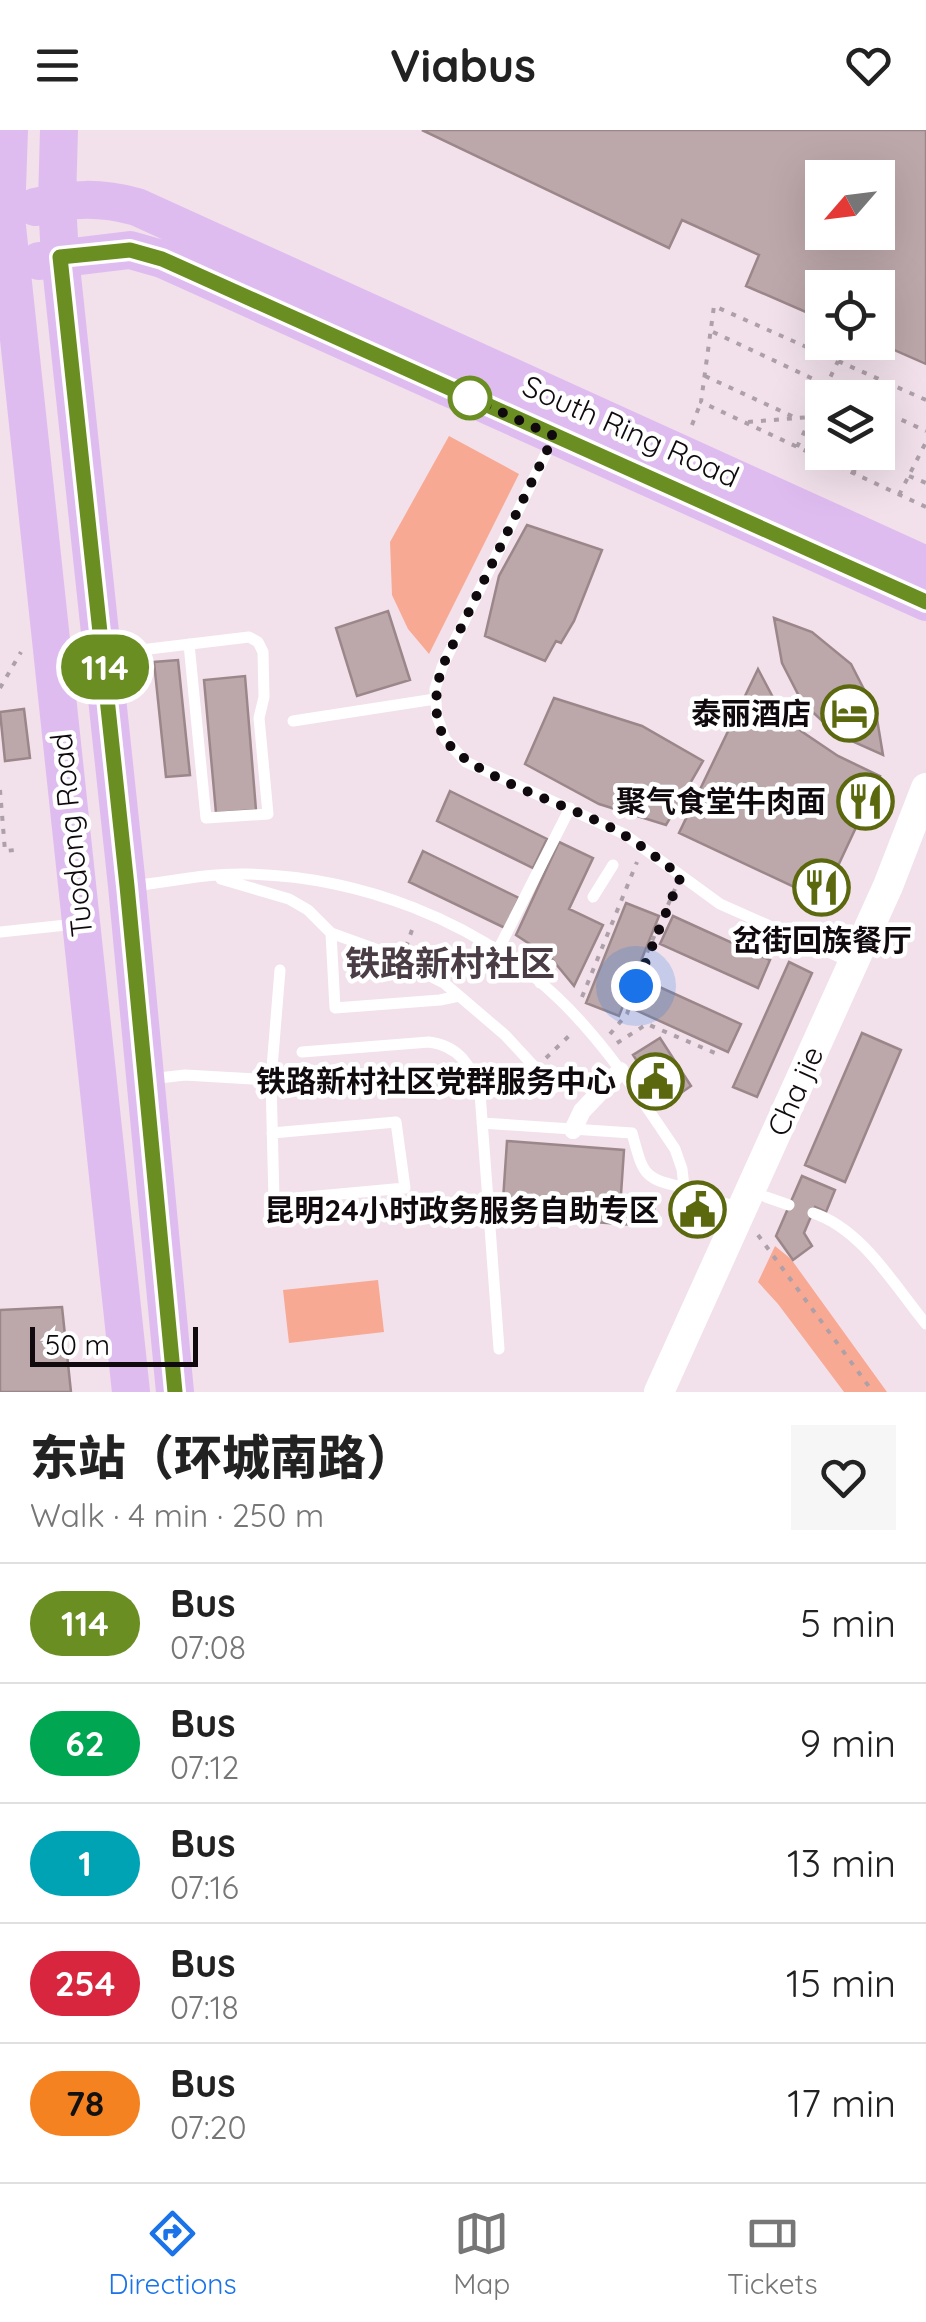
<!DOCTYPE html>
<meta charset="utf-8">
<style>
body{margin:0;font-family:Quicksand,"Noto Sans SC",sans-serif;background:#f6f6f6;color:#222;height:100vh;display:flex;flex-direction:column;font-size:38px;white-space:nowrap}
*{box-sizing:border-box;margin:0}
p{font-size:32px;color:#767676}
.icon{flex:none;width:55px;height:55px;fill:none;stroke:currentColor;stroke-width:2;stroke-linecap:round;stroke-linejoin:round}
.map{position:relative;height:1262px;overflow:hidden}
.drawer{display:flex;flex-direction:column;background:#fff;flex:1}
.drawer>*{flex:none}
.badge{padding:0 20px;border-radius:32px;font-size:35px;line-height:65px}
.needle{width:65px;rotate:242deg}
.controls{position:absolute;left:805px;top:30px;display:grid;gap:20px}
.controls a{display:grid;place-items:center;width:90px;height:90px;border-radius:0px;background:#fff;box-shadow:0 10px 40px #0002;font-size:50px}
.scale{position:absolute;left:30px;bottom:25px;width:168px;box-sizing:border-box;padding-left:10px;border:5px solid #100a0e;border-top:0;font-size:28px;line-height:35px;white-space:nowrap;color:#100a0e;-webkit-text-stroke:8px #fff;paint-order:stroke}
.you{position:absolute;width:50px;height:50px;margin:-25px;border:8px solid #fff;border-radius:50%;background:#1a73e8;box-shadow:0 0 0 15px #1a73e833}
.map>.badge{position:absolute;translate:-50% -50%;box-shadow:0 0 0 5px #fff}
.round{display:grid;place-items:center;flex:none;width:105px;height:105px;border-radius:0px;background:#f6f6f6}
.overview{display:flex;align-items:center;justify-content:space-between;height:170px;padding:0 30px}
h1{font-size:48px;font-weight:800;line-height:75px}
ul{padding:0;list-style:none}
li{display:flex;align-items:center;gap:30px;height:120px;padding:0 30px;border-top:2px solid #e0e0e0}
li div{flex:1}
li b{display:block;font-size:38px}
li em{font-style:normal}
li .badge{min-width:110px;font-weight:700;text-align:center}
header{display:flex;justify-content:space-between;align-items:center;height:130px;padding:0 30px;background:#fff;font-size:45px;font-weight:800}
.menu{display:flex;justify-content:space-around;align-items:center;height:140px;border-top:2px solid #e0e0e0;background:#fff;font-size:28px;color:#767676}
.menu a{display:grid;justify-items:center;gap:5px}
.menu .selected{color:#1a73e8}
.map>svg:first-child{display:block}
.green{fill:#f8a993}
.building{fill:#bca7aa;stroke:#9b878a;stroke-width:2.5;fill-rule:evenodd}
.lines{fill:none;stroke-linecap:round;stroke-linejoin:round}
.path{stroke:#aea0a8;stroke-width:4;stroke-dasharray:5 8;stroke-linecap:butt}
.service{stroke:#fff;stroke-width:11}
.pedestrian{stroke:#fff;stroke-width:18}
.tertiary{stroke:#fff;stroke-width:30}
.primary{stroke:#dfbcf0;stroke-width:38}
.line-casing{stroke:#fff;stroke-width:22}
.line{stroke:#6b8e23;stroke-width:15}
.walk{stroke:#100a0e;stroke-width:10;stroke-dasharray:0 18}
.stop-dot{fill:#fff;stroke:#6b8e23;stroke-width:5}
.labels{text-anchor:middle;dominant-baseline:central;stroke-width:9;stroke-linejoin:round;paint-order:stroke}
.street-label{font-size:30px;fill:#100a0e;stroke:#fff}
.poi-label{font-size:30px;font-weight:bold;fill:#100a0e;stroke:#fff;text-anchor:end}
.quarter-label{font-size:35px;font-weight:bold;fill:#4b3d45;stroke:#fff}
</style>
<header><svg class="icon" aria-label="menu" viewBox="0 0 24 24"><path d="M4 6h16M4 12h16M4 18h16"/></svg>Viabus<svg class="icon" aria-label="heart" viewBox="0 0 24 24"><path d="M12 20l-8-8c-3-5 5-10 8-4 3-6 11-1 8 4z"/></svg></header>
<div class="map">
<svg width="926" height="1262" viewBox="0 0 926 1262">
<rect width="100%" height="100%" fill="#f2e1eb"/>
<path class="green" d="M449,306L519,344L429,524L408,499L392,465L390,412Z
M775,1116L791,1129L887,1262H844L778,1174L758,1152Z
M378,1150L384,1202L289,1213L283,1160Z"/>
<path class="building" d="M422,0H926V234L876,212L878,158H822V189L746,156L759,125L682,90L669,118ZM822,48H878V102H822Z
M527,395L602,420L574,491L561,513L556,511L545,531L485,506L499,446Z
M388,481L410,550L357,566L336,498Z
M774,488L812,502L851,534L876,583L883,625L836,604L802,572L782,533Z
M178,530L190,645L166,647L154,532Z
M758,539L776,573L801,601L838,626L880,646L822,770L679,703Z
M245,546L256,680L216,683L204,550Z
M554,568L642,596L703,631L666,695L599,674L525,634Z
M24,579L30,628L5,631L0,582Z
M450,661L547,709L533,738L437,691Z
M559,712L593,728L569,779L603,795L574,856L551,828L516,805Z
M423,721L519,768L505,798L409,752Z
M626,773L659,786L619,886L586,873Z
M673,786L770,830L758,858L660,814Z
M789,832L812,843L757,967L733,957Z
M644,850L741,894L728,922L631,878Z
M862,903L901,920L845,1052L805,1035Z
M660,908L691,956L665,974L633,925Z
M507,1011L624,1020L619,1094L502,1085Z
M802,1046L835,1060L826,1082L815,1077L804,1103L812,1116L793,1130L776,1106Z
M622,1066L655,1068L654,1096L620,1094Z
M62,1177L71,1262H0V1180Z"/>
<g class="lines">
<path class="path" d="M713,202L854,268
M705,246L796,288
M870,268L879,250
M926,270L714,176L701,272L926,377
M878,279L926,301
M748,292L822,286
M692,295L701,272
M797,317L838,231
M854,344L856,322
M909,346L926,353
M899,365L926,312
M0,558L21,522
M0,660L5,721L15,720
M406,817L413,797
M451,840L462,817
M582,867L637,732
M610,904L627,884L645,827L675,759
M617,913L647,894L722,926
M546,928L572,903
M758,1105L873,1262"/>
<path class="service" d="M553,309L442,537L435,559L437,586L445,609L466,632L624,704L720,774L853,833
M107,524L249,507L258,512L263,522L264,567L259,588L268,684L206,688L189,514
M293,591L435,569
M221,749L289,769L308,780L331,803L378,820L444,853L505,905L554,958
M131,756C169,752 208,743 246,744C358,746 476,790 558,868C604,912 640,967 675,1019L682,1039L684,1057L742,1080
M593,767L613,735
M0,802L76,794
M331,803L335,878L440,870L459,866
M498,820L570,678
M540,853L551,835
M302,922L429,912C459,916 471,935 480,963L499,1219
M150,949L185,945L271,950
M482,993L632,1003C643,1042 642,1050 684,1057
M272,1003L396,992L405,1058L274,1070L271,950L280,840
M766,1067L789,1075
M813,1083C862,1099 894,1155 926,1194"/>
<path class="pedestrian" d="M573,1000L582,981L620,941"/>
<path class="tertiary" d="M659,1262L888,756L926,658"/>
<path class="primary" d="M9,0L6,87L131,1262
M59,0L57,72L60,127L127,756L175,1262
M35,77C72,68 100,67 137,77L926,435
M39,131L130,120L162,129L926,472"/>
</g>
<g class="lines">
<defs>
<path id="line" d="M175,1262L127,756L60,127L130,120L162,129L926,472"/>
</defs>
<use href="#line" class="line-casing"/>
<use href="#line" class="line"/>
<path class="walk" d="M470,268L554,306L442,537C435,561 432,590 447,612C476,650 579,677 624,705C644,717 662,732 681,746L636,856"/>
</g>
<defs>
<symbol id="hotel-ring" viewBox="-11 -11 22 22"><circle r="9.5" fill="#fff" stroke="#5b680e" stroke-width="1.5"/><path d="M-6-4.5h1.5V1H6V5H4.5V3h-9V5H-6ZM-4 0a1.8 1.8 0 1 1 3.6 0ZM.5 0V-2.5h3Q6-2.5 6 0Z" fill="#5b680e"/></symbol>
<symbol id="restaurant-ring" viewBox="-11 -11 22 22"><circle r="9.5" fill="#fff" stroke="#5b680e" stroke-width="1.5"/><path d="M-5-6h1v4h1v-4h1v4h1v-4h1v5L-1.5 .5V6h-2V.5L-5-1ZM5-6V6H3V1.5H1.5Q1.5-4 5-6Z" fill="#5b680e"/></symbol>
<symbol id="civic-ring" viewBox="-11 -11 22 22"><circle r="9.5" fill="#fff" stroke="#5b680e" stroke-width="1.5"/><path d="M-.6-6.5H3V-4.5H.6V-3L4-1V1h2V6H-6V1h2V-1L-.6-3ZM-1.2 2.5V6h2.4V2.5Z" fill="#5b680e"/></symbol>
</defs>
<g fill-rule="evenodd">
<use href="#hotel-ring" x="818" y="552" width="63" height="63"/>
<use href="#restaurant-ring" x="834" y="640" width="63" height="63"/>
<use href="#restaurant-ring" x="790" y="726" width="63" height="63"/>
<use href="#civic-ring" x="624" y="920" width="63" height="63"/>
<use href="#civic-ring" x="666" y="1048" width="63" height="63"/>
</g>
<circle class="stop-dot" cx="470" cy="268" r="20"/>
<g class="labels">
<g class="street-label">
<text transform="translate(631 301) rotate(24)">South Ring Road</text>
<text transform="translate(71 705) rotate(-96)">Tuodong Road</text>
<text transform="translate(795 961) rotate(-66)">Cha jie</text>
</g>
<g class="poi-label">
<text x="811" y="583">泰丽酒店</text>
<text x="826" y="671">聚气食堂牛肉面</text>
<text x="822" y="810" text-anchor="middle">岔街回族餐厅</text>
<text x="616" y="951">铁路新村社区党群服务中心</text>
<text x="659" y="1080">昆明24小时政务服务自助专区</text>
</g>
<g class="quarter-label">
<text x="450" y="833">铁路新村社区</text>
</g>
</g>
</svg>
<div class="controls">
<a><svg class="needle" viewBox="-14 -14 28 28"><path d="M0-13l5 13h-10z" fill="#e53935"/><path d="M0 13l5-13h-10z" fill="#767676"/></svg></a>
<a><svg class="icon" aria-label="locate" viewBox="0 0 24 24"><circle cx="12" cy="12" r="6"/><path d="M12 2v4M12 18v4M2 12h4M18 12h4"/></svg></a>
<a><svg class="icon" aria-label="layers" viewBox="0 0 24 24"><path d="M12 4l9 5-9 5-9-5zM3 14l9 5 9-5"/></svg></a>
</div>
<div class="scale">50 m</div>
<div class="you" style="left:636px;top:856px"></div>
<b class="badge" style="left:105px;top:537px;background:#6b8e23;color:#fff">114</b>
</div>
<section class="drawer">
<div class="overview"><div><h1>东站（环城南路）</h1><p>Walk · 4 min · 250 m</p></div><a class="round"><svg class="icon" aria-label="heart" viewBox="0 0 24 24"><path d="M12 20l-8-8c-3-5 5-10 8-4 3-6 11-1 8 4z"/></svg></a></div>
<ul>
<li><span class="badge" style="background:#6b8e23;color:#fff">114</span><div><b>Bus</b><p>07:08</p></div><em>5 min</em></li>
<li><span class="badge" style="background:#00a651;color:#fff">62</span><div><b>Bus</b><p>07:12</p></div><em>9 min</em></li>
<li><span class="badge" style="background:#00a3b4;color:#fff">1</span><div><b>Bus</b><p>07:16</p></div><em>13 min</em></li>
<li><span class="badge" style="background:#d7263d;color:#fff">254</span><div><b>Bus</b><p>07:18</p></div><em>15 min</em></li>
<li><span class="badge" style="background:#f58220;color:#111">78</span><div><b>Bus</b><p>07:20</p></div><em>17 min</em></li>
</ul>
</section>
<nav class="menu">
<a class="selected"><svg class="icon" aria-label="directions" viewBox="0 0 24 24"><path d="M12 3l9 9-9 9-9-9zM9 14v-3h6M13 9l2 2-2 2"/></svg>Directions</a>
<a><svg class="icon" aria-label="map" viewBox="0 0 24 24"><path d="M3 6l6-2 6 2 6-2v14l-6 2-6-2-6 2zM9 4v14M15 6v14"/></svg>Map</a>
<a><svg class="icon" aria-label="tickets" viewBox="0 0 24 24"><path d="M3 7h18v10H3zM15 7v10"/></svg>Tickets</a>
</nav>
